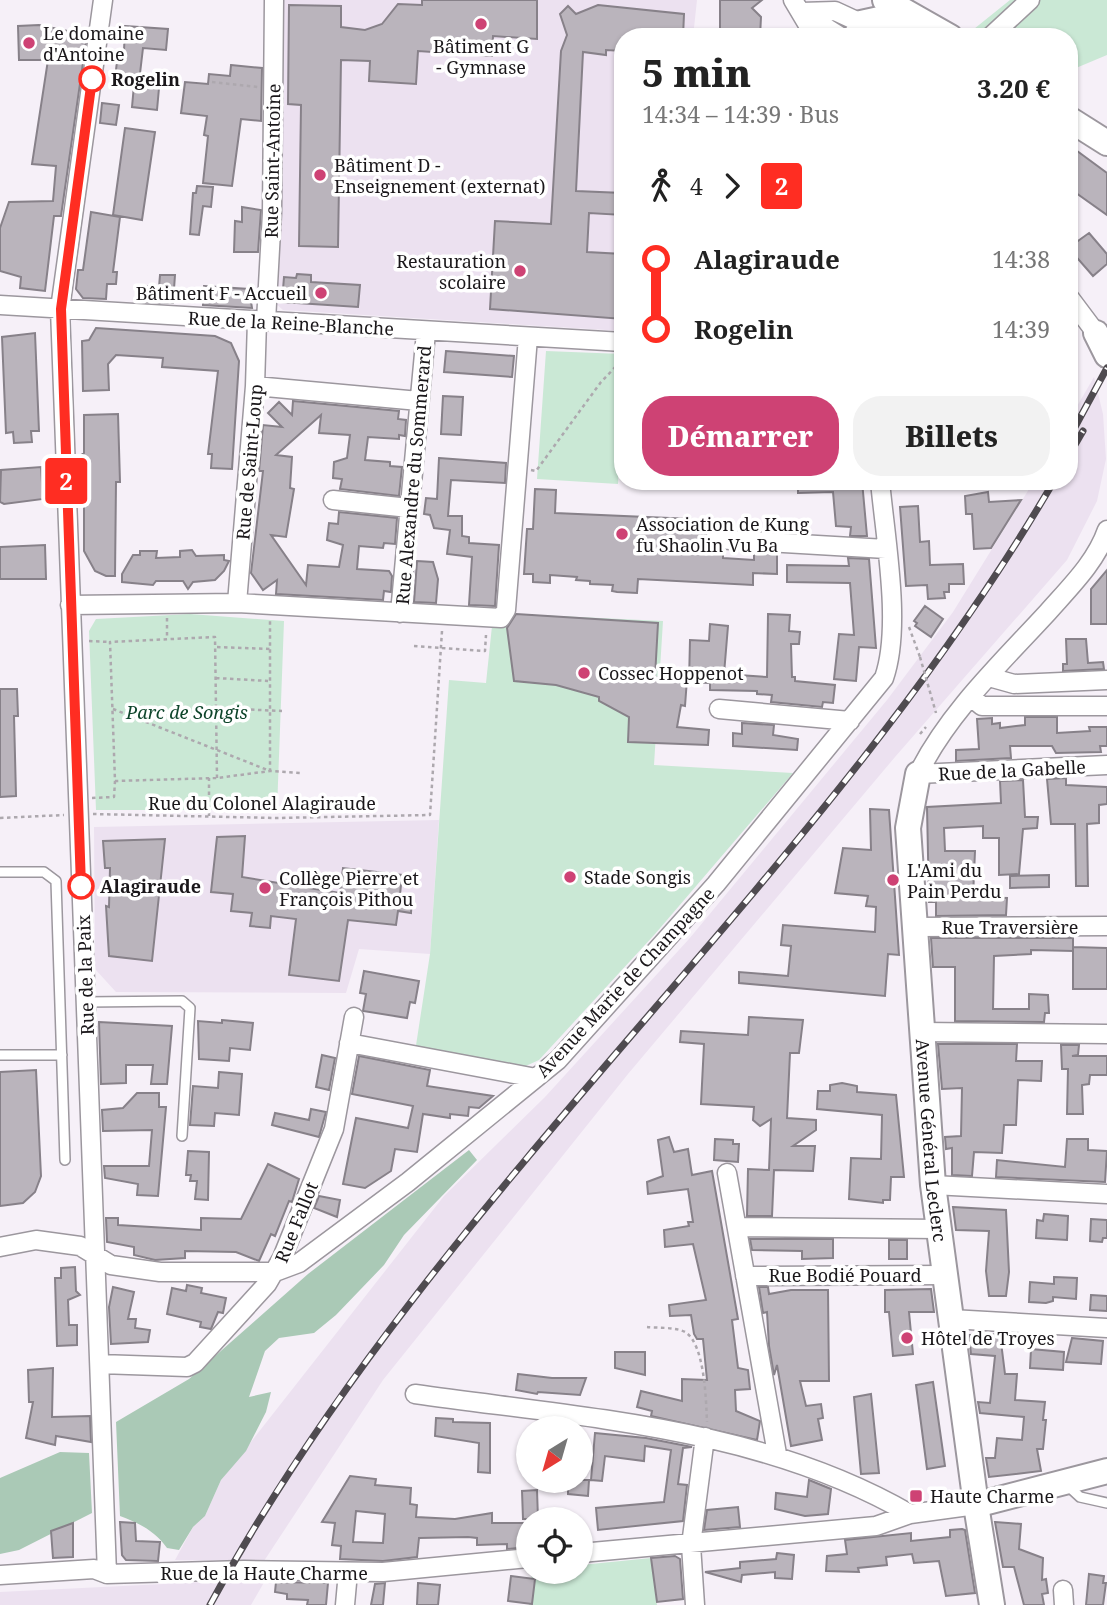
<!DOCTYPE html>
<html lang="fr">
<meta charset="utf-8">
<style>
body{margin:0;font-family:"Noto Serif",serif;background:#f2f2f2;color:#222;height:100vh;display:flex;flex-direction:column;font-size:26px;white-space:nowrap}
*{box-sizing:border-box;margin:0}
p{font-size:23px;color:#767676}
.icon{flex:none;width:38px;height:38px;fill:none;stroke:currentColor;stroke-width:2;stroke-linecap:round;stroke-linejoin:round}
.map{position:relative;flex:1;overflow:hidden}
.sheet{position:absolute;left:614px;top:28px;width:464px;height:462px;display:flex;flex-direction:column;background:#fff;border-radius:28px;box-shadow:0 2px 5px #0004}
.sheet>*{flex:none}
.badge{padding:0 14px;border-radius:5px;font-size:24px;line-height:46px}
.needle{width:46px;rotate:217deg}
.tools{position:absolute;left:516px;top:1416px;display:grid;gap:14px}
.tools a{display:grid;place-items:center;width:77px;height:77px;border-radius:50%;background:#fff;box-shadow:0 2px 5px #0004;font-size:35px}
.map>.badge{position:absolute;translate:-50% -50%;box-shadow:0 0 0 4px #fff}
.legs{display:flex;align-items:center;gap:10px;height:77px;padding:0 28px;font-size:23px}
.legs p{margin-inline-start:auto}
.head{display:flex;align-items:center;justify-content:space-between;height:119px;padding:0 28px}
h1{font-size:38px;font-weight:800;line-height:52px}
.button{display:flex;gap:14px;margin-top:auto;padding:14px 28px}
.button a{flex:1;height:80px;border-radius:28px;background:#ce4274;color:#fff;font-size:28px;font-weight:800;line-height:80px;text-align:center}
.button a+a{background:#f2f2f2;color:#222}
ul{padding:0 28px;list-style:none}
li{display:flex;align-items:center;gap:24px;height:70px;font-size:26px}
li i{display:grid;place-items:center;width:10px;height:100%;margin:0 9px;background:currentColor}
li i::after{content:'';width:18px;height:18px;margin:-9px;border:5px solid;border-radius:50%;background:#fff}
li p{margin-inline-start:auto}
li:first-child i{background:linear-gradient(#0000 50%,currentColor 0)}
li:last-child i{background:linear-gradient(currentColor 50%,#0000 0)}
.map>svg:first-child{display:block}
.built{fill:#ece1f0}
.green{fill:#cae8d5}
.forest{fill:#aac9b6}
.building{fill:#bab4bc;stroke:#878189;stroke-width:2;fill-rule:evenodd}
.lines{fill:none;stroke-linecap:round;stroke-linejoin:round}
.lane-casing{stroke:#9c979e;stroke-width:12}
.street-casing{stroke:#9c979e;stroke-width:21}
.secondary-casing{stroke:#9c979e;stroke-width:28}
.path{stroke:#ada8ae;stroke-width:2.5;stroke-dasharray:3.5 3.5;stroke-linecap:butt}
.lane{stroke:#fff;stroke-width:9}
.street{stroke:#fff;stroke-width:18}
.secondary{stroke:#fff;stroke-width:24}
.rail-casing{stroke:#4f4b50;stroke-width:7}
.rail{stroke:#fff;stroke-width:4.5;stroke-dasharray:13;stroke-linecap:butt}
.path-bridge{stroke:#ada8ae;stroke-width:2.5;stroke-dasharray:3.5 3.5;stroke-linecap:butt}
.line-1-casing{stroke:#fff;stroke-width:16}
.line-1{stroke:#ff2d22;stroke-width:10}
.poi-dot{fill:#ce4274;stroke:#fff;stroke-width:2.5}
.stop-1-dot{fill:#fff;stroke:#ff2d22;stroke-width:3.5}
.labels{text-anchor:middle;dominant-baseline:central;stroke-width:7;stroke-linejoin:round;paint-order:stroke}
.poi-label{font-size:18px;fill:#1a171a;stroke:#fff;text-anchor:start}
.stop-label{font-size:18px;font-weight:bold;fill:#1a171a;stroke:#fff;text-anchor:start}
.street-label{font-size:18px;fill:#1a171a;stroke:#fff}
.park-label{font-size:18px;font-style:italic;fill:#0e452b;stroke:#fff}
</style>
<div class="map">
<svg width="1107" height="1605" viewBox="0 0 1107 1605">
<rect width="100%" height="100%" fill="#f6f0f8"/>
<path class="built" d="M280,0H697L693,37H623V331L283,310L275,303Z
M1094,377L1103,414L1106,459L1097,501L1067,560L895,757L628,1074L383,1380L264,1561L175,1560L193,1527L205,1516L221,1480L444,1196L545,1097L689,939L887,700L953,612L1034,481H1069V420Z
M439,820L430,954L359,949L346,993L116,992L95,969L94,827Z
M266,1579L251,1605H0V1592Z"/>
<path class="green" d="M1010,0H1107V55L1076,68L1069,66V37H964Z
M546,351L622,354L623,463H619L618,484L537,479Z
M190,614L284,621L277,810H96L89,631L96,619Z
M516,614L663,621L654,765L793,773L655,934L539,1060L517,1070L415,1052L430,954L449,680L486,683L492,626H514Z
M651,1558L657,1605H529L532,1572H581V1565Z"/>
<path class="forest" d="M469,1150L477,1160L404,1235L384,1265L336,1315L314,1333L279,1338L265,1351L249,1397L271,1392L266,1412L246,1451L221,1480L205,1516L193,1527L179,1550L167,1548C155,1531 139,1523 120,1516L116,1422L189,1379L308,1274Z
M60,1452L89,1453L92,1513L19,1550L0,1554V1478Z"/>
<path class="building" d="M422,0H537V39L493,36L492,56L418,51L416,84L369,81L370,61L341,60L338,247L299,246L301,105L288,104L289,5L341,6V27L365,30L382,24L398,4L422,5Z
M720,0H762L752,8L761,17L760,37H720Z
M598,5L684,14L683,37H623V51L606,50V55L583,52L576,191L623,193V215L589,213L587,252L623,254V319L490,309L495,221L551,224L561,51L567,35L560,14L568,6L576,14Z
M39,25L87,35L61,216H54L45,291L20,288L21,277L0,271V228L9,202L53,201L56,166L32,164L48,60H19L18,26Z
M125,26L168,29L166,50L143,48L139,82L115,79L117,61L121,51H124Z
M231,65L262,68L261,121L241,119L232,186L203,183L208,136L204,135L207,116L181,113L185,82L208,84L209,74L230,76Z
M134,85L159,88L157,110L132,107Z
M102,103L119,105L116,125L100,123Z
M125,128L155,132L142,220L113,215Z
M1069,145L1107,173V215L1069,188Z
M197,186L213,187L211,207L203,206L199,235L190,234L193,193H196Z
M242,207L261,210L258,252H234L235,221L242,222Z
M91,212L120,217L113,272H117L116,284H107L106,299L83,298L76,289L78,270H83Z
M1089,233L1107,254V264L1093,276L1072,252L1071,246Z
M297,274L311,275V282L360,285L358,307L282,302L284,277L296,278Z
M160,275H175L173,303L144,302L145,286L159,287Z
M204,286L249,289L252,308L203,305Z
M96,328L215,336L231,343L239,361L232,469L211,468L212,454H208L218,371L162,367L163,358L116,355L108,364L109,390L83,391L82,341L89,340Z
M35,333L39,431H31L32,442L14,443L13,432L6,433L2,337Z
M446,351L514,356L512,377L444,372Z
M443,396L463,397L461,435L441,434Z
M293,401L399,411L398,419L406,420L405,436L399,435V439L368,437L365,460L390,462V466L402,467L399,496L340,489L342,479L333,478L334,462L347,458L350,435L319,433L321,415L276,455L292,457L290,488L294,489L286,537L271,535L306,585L308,565L339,567L343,545L327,540L329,523L338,524L339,512L397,518L395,544L384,543L383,548L359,546L357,569L389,571L392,576L391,592L384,591L383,600L276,594L277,580L263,590L251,573L263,471H259L263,425L282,427L268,413L279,402L292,415Z
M118,414L120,482H116L115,576H106L95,571L84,551V462L78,457L84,453V415Z
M439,458L506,463L505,483L451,480L448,516H462V536L469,537V543L499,545L495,606L469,605L472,557L447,554L450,530L434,528L430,515L424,514L426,498L437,499Z
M41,467L43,499L4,504L0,502L1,470Z
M798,481H862L867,536H850L851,527L836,526L833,492L798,493Z
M535,489L556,490L555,513L715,520V528L706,532L704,538L708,548L723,552V558L754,560V553L777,554V574L753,573V585L638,579L637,593L617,592L612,591L613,585L590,584V581L576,580L577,577L550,575V583L533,582V574H524L527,529H533Z
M988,492L989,502L1021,500L991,548L974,549L972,514H966L965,496Z
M918,506L920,542L929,541L930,565L963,564L964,584H949V592H944L945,598L928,599L927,585L906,586L900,507Z
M45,545L46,579H0V547Z
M192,550L196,556L224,555V560L229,561L224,571L215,580L193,582L188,589L183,581H156L153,585L122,582V574L133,555H140V551H157L156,558L180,557V551Z
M848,558L869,559L876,648L859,647L856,681L834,679L839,634L854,635L850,583L787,582V565L849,566Z
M417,561L433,562L438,579L436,603L414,602Z
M1107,570V624H1091V589Z
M925,606L943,619L931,637L915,626L917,623L914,621Z
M516,614L658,623L655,677L687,679L685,706L681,705L677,727L709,730L708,745L628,742L629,717L599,701V697L556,685L514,681L507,628Z
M768,614L790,615L789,631L800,632L799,644H791L792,677H795V681L835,685L833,703L823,702L822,707L771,702L772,695L757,694V691L710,690V683L689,682L690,640L709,641L710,624L728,626L724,674L767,677Z
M1066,639H1086L1088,663L1103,662L1104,669L1063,671V664H1067Z
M0,689H17L18,716H14L16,796L0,797Z
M1025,717H1057V733L1090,731L1089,727H1107V746H1100L1101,752L1056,753L1052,746H1010L1011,758L956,761V750L979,749L977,719L992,718V724L1000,723V728L1025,725Z
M742,723L774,725L773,735L798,739L797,750L733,746V733L742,734Z
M1066,778V785L1107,787V804L1099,805V823L1087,824L1088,886H1076L1075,824H1051L1047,779Z
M1023,780L1025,817H1038L1037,828L1023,829L1019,874L999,875V838H983V826L944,828L945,851H975L973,897L1007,898L1006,915L936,916V902H929L927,807L1001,803L1000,781Z
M870,809L889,810L899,955L888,954L885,996L739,983V972L788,976L791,946L781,945L783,925L875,932L876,907L866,906L868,896L835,893L843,848L871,850Z
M245,836L242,877L340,893L343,868L402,875L400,895L412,896L411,913L398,911L396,925L348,920L339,981L289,975L296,919L271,916L270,928L250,926L252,913L231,911L233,894L211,892L217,837Z
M165,839L152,961L109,956L106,906L109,907L110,868H105L103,841Z
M1049,875V887L1010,888V876Z
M931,938H1073V951L1031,950V954L994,956L993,1009H1029V994L1048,995L1049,1013H1045L1044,1022L955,1021V967H933Z
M1073,947L1107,948V989H1073Z
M364,971L419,981L415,1003L410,1002L407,1018L363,1011L366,994L360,993Z
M749,1017L803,1020L799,1053H790L787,1118L816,1120V1130L793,1146H815L813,1171L774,1170L772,1216H747L748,1169L769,1170L771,1119L760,1126L753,1120L754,1107L701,1104L704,1044L680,1042L681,1031L748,1035Z
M222,1020L253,1023L250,1050L230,1048L229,1061L199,1059L198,1021L222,1023Z
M99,1022L172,1026L167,1084H151L153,1065H126V1083L101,1084Z
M938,1044H1017L1016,1061H1042L1041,1081L1018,1080L1016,1125H1004L1002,1153L974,1152L972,1176L952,1175V1148L946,1149L945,1137L961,1136L962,1088L942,1089Z
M1061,1045H1079L1078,1055L1072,1056H1107V1075H1090L1089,1084L1082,1085L1083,1114H1067L1068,1069H1062Z
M322,1055L335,1058L329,1090L316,1087Z
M359,1056L430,1070L427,1086L493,1096L479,1108L469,1107L468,1116L450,1114V1118L423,1114L417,1152L395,1149L391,1171L365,1188L343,1184L356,1118L408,1128L413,1106L352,1094Z
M36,1070L41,1176L35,1192L23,1203L0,1206V1072Z
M219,1072L242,1074L239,1115L215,1113L214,1126L190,1125L193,1086L218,1088Z
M842,1083L857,1086V1092L896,1095L904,1177H891L890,1200H883V1203L849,1199L851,1158L881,1159L882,1115L817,1109L818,1091H830V1085Z
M137,1093H159V1107H166L158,1196L137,1195L138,1184L105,1178L104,1166H149L152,1130L103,1131L102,1110L123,1108Z
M311,1109L326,1112L319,1137L272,1125L275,1113L309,1120Z
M669,1137L674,1152L688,1149L692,1175L712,1171L738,1319L732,1320L738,1368L748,1370L750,1389L735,1390L736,1411L760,1421L757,1440L651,1416L652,1411L637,1407L641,1391L682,1401V1379L707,1380L703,1339H697L694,1334L691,1315L670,1316L669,1305L706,1300L693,1244L665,1247L664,1230L689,1226L688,1222H693L688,1189L648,1194L647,1182L663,1176L658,1140Z
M715,1139L733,1140V1144H739L738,1162L714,1160Z
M1067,1139H1088V1150L1107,1151L1105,1182L996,1177L997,1160L1065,1167Z
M188,1151L209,1152L208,1200L195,1199L197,1181H190L191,1175H186Z
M268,1164L299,1179L292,1202L289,1201L275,1236L271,1234L259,1261L236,1252L185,1251V1258L155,1260L134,1255V1247L107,1242L106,1218H118V1225L201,1230V1218L241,1219Z
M319,1196L340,1200L337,1217L314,1208Z
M953,1207L1006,1210L1009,1272L1006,1296H989L986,1271L989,1231L956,1230Z
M1044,1214L1068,1216L1067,1240L1036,1238L1037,1220L1043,1221Z
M1091,1219L1107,1220V1238H1103L1102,1242L1090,1241Z
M750,1239H833V1258L802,1259V1251L752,1250Z
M889,1240H907V1259H889Z
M75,1267L76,1291L80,1295L68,1300L69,1325H77V1345L57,1346L55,1278H61V1268Z
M1054,1277L1077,1278L1076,1299L1053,1297V1301L1046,1303L1029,1302L1030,1282L1054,1284Z
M187,1285L202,1288L201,1293L226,1298L223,1313L218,1312L211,1329L200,1327L201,1322L167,1314L172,1288L186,1291Z
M113,1287L134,1292L128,1319H136L135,1328L150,1330L148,1342L111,1344L109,1307Z
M759,1287H768L769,1294L791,1290H828L829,1381H800L806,1406L821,1404L823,1418L818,1419L822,1440L791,1446L777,1365L774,1375L769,1346L767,1312L763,1313Z
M931,1289L934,1312H909L913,1354L893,1356L889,1312H885V1290Z
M1091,1295L1107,1296V1311L1090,1310Z
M1000,1334L1005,1374H1017L1015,1400L1045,1402L1043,1420H1046L1043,1449H1037L1041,1471L989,1477L986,1458H995L997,1438L1022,1440L1024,1417L980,1413L978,1402L990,1403L995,1356L971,1354L969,1335Z
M1072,1338L1103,1341L1101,1364L1066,1362Z
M1031,1349L1064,1352L1063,1370L1030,1368Z
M615,1352H645V1375L615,1368Z
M53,1368L52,1417L90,1416L91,1442L56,1436L55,1445L26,1438L33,1402H29L28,1370Z
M518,1374L552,1378H586L580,1395L538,1392L537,1394L516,1390Z
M933,1382L945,1466L927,1469L916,1385Z
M871,1394L879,1473L861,1474L854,1397Z
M436,1418L453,1419V1422L490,1423V1473L478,1472L479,1443L435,1436Z
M595,1433L646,1438L692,1447L683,1448L678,1484L687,1485L683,1521L598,1530L596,1508L664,1502L671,1450L645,1446L644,1461L605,1456L602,1481L591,1480Z
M350,1476L376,1479L375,1485L411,1488L410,1504L417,1505L416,1517L455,1519L492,1513V1523H528V1547L507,1549V1544L477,1545V1538L468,1537L419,1538L417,1557L383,1561L340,1559L341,1546L332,1545L335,1523L322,1522ZM356,1511L385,1514L383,1543L353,1542Z
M568,1480H589L588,1496L568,1494Z
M809,1480L831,1489L828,1514L805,1516L775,1509L776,1493L807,1497Z
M537,1490L538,1519H523L522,1491Z
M738,1507L740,1527L704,1530L707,1510Z
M120,1522L135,1523L136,1541L160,1542L158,1561L126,1560L122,1555Z
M995,1522L1021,1524L1019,1549L1043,1558L1042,1580L1046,1579L1048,1593L1042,1594L1044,1605H1024L1014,1567H1003Z
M73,1523V1557L53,1558L51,1531Z
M962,1529L965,1530L975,1593L946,1596L939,1561L914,1563L912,1554L886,1557L887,1565L858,1568L859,1572L826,1571L827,1556L847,1554L845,1540L911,1533V1541L950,1537V1530Z
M777,1553L794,1555L792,1579L775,1578V1572L742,1575L741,1582L705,1572L740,1568V1562L776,1559Z
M675,1556L680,1559L683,1599L657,1602L651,1558Z
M1089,1574L1104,1576L1103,1583H1106L1103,1605H1086Z
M511,1576L535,1579L532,1604L508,1601Z
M276,1582L328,1583L326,1605H307L308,1600L287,1599V1594L275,1592Z
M385,1583L383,1605H371L375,1584Z
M418,1583L440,1585L438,1605H417Z"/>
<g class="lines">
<defs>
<path id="lane" d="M0,872H44L56,881L65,1160
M86,1002L182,1001L190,1008L182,1136
M0,1055H62
M1066,1484L1080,1497L1107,1503"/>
<path id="street" d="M103,0L60,309L107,1574
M793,0L815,37
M801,12L835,11L861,23L851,37
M801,12L841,37
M990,37L1030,0
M1069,297L1096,333
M0,305L623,342
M266,321L272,213L274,0
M255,386L419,401
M333,500L409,508
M1107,530C1096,562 1070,587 1048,612C1002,662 948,713 918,774L1107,765
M715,539L886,549
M237,603L255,386L257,321
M70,605L237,603L501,618L506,610L528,337
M400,613L426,332
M989,677L1014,684L1107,680
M971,697L982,706H1107
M719,709L850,721
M914,927L1107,926
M920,1032L1107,1034
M349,1043L536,1078
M727,1173L777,1454
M933,1185L1107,1194
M737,1227L939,1229
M0,1247L36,1240L80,1246L111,1265L160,1272H275L299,1263L408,1182L558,1060L716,884L884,678C902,627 885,537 880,481
M745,1276L945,1275
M951,1319L1107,1328
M100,1364L187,1367L195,1363L267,1284L282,1258L334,1129L354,1017
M415,1394C583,1418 760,1427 910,1514
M581,1553L876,1526L910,1514L976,1505
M0,1575L94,1569L107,1574L244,1570L383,1572L528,1558
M1063,1590L1064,1605
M345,1605L348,1572
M695,1605L691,1545L705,1437"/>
<g id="secondary">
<path d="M885,0L950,37"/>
<path d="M861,23L884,18L917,22"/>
<path d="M1069,119L1107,143"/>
<path d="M1096,333L1107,355"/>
<path id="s1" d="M918,774L908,828L933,1185L976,1505L992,1605"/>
<path d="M976,1505L1107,1471"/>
</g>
</defs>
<use href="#lane" class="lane-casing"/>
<use href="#street" class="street-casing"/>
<use href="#secondary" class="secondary-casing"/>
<path class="path" d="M212,82L258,87
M531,470L536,471L601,382L623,359
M167,618V639
M909,627L920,657
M89,641L110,642
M414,646L485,651L486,635
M217,647L270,649
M216,678L268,681
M216,708L282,711
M113,709L270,771V620
M920,734L926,727
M217,778L215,637L110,642L115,781L217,778L270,771L300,773
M92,798L114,797L115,781
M93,814L276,818L430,815L442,631
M209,816V778
M0,818L64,815
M647,1327C657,1328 676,1327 685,1332C705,1344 706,1401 707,1422"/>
<use href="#lane" class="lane"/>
<use href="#street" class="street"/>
<use href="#secondary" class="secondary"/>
<defs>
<path id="rail" d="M1069,438L1107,368
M1069,455L1083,431
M210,1605C435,1190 817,888 1054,481"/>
</defs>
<use href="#rail" class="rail-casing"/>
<use href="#rail" class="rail"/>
<path class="path-bridge" d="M920,657L936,713"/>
</g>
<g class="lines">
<defs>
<path id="line-1" d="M81,886L61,309L92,79"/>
</defs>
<use href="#line-1" class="line-1-casing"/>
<use href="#line-1" class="line-1"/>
</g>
<g class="poi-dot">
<circle cx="481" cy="24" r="7"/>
<circle cx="29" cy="43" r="7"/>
<circle cx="320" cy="175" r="7"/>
<circle cx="520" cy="271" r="7"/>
<circle cx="321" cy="293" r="7"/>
<circle cx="622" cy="534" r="7"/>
<circle cx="584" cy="673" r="7"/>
<circle cx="570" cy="877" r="7"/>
<circle cx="893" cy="880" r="7"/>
<circle cx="265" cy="888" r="7"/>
<circle cx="907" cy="1338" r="7"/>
<rect x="909" y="1489" width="14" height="14" rx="3.5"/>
</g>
<g class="stop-1-dot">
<circle cx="92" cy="79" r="12"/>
<circle cx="81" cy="886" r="12"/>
</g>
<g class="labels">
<g class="poi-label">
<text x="43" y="33">Le domaine<tspan x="43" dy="21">d'Antoine</tspan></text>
<text x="481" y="46" text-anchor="middle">Bâtiment G<tspan x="481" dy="21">- Gymnase</tspan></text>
<text x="334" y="165">Bâtiment D -<tspan x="334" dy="21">Enseignement (externat)</tspan></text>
<text x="506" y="261" text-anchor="end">Restauration<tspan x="506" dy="21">scolaire</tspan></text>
<text x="307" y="293" text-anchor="end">Bâtiment F - Accueil</text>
<text x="636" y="524">Association de Kung<tspan x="636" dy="21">fu Shaolin Vu Ba</tspan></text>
<text x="598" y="673">Cossec Hoppenot</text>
<text x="907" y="870">L'Ami du<tspan x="907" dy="21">Pain Perdu</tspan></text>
<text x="584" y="877">Stade Songis</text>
<text x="279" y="878">Collège Pierre et<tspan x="279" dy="21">François Pithou</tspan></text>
<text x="921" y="1338">Hôtel de Troyes</text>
<text x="930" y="1496">Haute Charme</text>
</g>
<g class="stop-label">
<text x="111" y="79">Rogelin</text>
<text x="100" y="886">Alagiraude</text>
</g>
<g class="street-label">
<text transform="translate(272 161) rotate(-89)">Rue Saint-Antoine</text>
<text transform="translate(291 323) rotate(3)">Rue de la Reine-Blanche</text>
<text transform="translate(249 462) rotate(-85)">Rue de Saint-Loup</text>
<text transform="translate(413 475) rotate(-85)">Rue Alexandre du Sommerard</text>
<text transform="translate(1012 770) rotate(-3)">Rue de la Gabelle</text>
<text x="262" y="803">Rue du Colonel Alagiraude</text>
<text x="1010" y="927">Rue Traversière</text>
<text transform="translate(85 975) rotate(-92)">Rue de la Paix</text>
<text transform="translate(625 982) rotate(-47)">Avenue Marie de Champagne</text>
<text stroke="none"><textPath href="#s1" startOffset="368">Avenue Général Leclerc</textPath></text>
<text transform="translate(296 1222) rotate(-68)">Rue Fallot</text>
<text x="845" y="1275">Rue Bodié Pouard</text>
<text x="264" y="1573">Rue de la Haute Charme</text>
</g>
<g class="park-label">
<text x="187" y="712">Parc de Songis</text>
</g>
</g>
</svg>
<div class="tools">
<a><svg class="needle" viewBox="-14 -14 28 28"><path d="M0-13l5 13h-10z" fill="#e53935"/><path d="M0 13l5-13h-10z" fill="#767676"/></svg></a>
<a><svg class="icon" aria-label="locate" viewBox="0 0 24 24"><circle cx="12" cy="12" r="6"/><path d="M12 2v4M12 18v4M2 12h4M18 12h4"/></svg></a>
</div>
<b class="badge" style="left:66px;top:481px;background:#ff2d22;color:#fff">2</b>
<section class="sheet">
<div class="head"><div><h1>5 min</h1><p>14:34 – 14:39 · Bus</p></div><b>3.20 €</b></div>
<div class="legs"><svg class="icon" aria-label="walk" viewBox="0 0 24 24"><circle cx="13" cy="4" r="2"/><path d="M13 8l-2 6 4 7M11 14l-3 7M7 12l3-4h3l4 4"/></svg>4<svg class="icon" aria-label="forward" viewBox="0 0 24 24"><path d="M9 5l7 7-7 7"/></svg><b class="badge" style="background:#ff2d22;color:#fff">2</b></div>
<ul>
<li><i style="color:#ff2d22"></i><b>Alagiraude</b><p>14:38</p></li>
<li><i style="color:#ff2d22"></i><b>Rogelin</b><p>14:39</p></li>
</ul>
<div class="button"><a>Démarrer</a><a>Billets</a></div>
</section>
</div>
